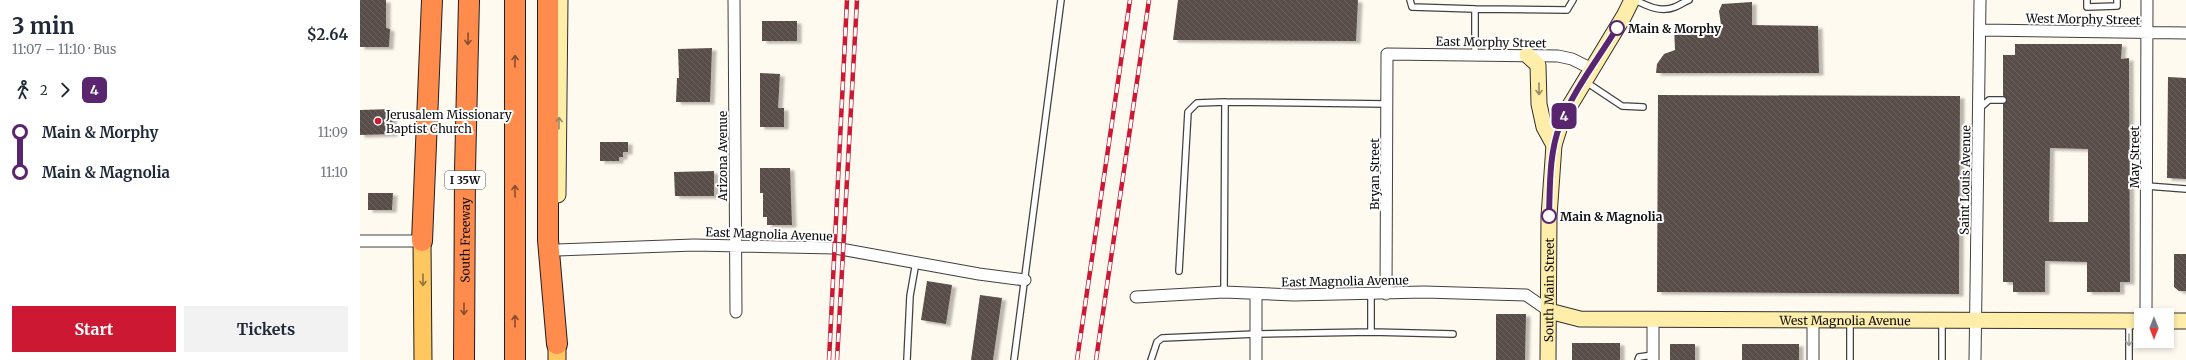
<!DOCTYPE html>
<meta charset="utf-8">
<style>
body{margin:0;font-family:Merriweather,serif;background:#f2f2f3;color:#1f2937;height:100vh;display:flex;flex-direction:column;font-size:15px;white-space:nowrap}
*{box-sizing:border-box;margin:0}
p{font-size:13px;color:#747a83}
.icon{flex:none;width:22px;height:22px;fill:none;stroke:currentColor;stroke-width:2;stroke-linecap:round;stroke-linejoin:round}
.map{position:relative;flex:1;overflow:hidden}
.drawer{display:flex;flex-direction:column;background:#fff;width:360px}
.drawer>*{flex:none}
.badge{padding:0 8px;border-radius:6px;font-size:14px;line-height:26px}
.needle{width:26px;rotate:180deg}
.tools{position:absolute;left:1774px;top:308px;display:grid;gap:8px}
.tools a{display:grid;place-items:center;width:40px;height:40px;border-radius:0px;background:#fff;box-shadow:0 2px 6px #0003;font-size:20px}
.map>.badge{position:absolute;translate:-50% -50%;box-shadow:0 0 0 2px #fff}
.legs{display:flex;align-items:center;gap:6px;height:44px;padding:0 12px;font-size:13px}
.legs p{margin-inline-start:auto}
.headline{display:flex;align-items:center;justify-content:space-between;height:68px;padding:0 12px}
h1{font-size:22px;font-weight:700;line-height:30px}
.action{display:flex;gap:8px;margin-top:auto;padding:8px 12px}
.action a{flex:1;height:46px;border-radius:0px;background:#cc1833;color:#fff;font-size:16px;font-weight:700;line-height:46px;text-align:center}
.action a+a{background:#f2f2f3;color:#1f2937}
ul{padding:0 12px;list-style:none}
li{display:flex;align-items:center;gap:14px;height:40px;font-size:15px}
li i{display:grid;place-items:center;width:6px;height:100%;margin:0 5px;background:currentColor}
li i::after{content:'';width:10px;height:10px;margin:-5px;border:3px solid;border-radius:50%;background:#fff}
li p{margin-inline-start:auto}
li:first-child i{background:linear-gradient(#0000 50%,currentColor 0)}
li:last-child i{background:linear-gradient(currentColor 50%,#0000 0)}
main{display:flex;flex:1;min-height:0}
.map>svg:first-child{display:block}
.building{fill:url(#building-back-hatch);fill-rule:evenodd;filter:url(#shadow)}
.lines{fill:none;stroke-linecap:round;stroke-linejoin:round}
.lane-casing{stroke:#414141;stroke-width:8}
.street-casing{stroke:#414141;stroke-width:13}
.secondary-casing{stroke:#303030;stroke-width:17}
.primary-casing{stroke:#1f1f1f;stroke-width:19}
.highway-casing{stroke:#1f1f1f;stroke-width:22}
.lane{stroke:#fff;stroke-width:5.5}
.street{stroke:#fff;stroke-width:11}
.secondary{stroke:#ffedaa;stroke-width:15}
.primary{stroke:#ffc75f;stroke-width:17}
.highway{stroke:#ff8c4d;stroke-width:20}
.rail-casing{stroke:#cc1833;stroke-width:4.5}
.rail{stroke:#fff;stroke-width:3;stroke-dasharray:9;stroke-linecap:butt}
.oneway{stroke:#864d2e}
.oneway2{stroke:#938964}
.oneway3{stroke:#93743b}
.oneway4{stroke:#9f9f9f}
.line-1-casing{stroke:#fff;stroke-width:9}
.line-1{stroke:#5a256f;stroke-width:6}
.stop-1-dot{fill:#fff;stroke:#5a256f;stroke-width:2}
.poi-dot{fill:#cc1833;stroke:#fff;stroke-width:1.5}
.labels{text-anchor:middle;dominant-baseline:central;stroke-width:4;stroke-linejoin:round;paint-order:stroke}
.shield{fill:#fff;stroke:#565656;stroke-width:1}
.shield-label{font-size:11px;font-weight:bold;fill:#0e0e0e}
.street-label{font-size:12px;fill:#0e0e0e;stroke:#fff}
.stop-label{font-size:12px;font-weight:bold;fill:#0e0e0e;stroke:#fff;text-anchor:start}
.poi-label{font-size:12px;fill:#0e0e0e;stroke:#fff;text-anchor:start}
</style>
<main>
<section class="drawer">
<div class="headline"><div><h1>3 min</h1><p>11:07 – 11:10 · Bus</p></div><b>$2.64</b></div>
<div class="legs"><svg class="icon" aria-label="walk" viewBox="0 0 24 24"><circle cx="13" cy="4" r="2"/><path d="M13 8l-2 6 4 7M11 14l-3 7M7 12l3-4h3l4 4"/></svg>2<svg class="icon" aria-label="forward" viewBox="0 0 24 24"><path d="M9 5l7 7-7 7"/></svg><b class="badge" style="background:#5a256f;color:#fff">4</b></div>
<ul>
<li><i style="color:#5a256f"></i><b>Main &amp; Morphy</b><p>11:09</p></li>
<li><i style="color:#5a256f"></i><b>Main &amp; Magnolia</b><p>11:10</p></li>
</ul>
<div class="action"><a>Start</a><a>Tickets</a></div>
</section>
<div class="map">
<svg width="1826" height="360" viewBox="0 0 1826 360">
<defs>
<pattern id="building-back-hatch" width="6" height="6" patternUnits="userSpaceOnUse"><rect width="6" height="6" fill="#584d49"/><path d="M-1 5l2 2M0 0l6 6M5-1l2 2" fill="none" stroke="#6b625f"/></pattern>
<filter id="shadow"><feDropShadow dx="4.5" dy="2.5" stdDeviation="1" flood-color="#0004"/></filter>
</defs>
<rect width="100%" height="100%" fill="#fffaef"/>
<path class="building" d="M0,0H26V28L30,29L29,47H0Z
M818,0H998L996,41L813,40Z
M1392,2V25L1458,26L1459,73H1296L1297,64L1304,54L1315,50L1314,25H1361L1359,11L1362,4Z
M402,21H437V41H402Z
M1655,44H1762L1761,59L1769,58L1770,282H1760V292H1727V262L1685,261V292H1653V282H1643V104L1647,100L1643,96V55H1655ZM1690,148L1728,149V222H1689Z
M352,48L350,102H316L317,78H319L318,49Z
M400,73L420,74L418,108H424V127H400Z
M1808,77L1826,78V179L1807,178Z
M1298,95L1600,96L1599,294L1297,292Z
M32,109L33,134L0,135V110Z
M240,142H268V152H263V157H259V161H240Z
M400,168H430L432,225H407V217H403V193H400Z
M354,171V196H315L314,172Z
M8,193H33L32,210H8Z
M1814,254H1826V291H1819L1814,287Z
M567,281L592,285L586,324L561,320Z
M620,295L642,298L633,360H611Z
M1136,314H1166L1165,360H1136Z
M1212,343H1260V360H1212Z
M1310,344H1335V360H1310Z
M1382,344H1439V360H1382Z"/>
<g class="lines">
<defs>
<path id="lane" d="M1050,0L1052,7L1115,9V55
M1275,0C1287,6 1301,13 1315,7C1320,5 1324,2 1329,0
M1727,0V7L1757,6V0
M1115,9L1207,10L1213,0
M1226,82L1262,106L1283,107
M1620,108L1629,100H1643
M1787,186L1826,189
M819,271L828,112L837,103L865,102
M864,292L865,102L1027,104
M1582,320V360
M1769,321V360
M1011,332L1093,334
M547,360L550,296L556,262
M654,360L701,0
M791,360L797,342L802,338L896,334L1011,332V294
M1278,360L1279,357L1293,355
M1490,360V320"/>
<path id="street" d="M374,0L376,312
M1620,30L1826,33
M0,241H62
M197,250L334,245L475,248L619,274L665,280
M1026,294L1027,54L1198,56L1212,59L1232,69
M776,297L864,292L934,295L1064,292L1166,295L1189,311
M1786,315L1787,0
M1293,319V360
M1453,320V360
M896,360V294
M1615,360L1620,0"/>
<g id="secondary">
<path d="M1167,55L1178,65L1179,104L1184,127L1194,145"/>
<path d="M198,195L200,0"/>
<path id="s1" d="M1189,311L1220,319L1781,321"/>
<path d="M1807,321H1826"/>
<path id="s2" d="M1188,360L1189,216L1194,145L1200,126L1209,107L1264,16L1272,0"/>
</g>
<path id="primary" d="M62,241L63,360
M197,344V360"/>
<g id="highway">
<path d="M188,0V240L197,344"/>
<path d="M62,241L72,0"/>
<path id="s3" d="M104,360L105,171L109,0"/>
<path d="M155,360V0"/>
</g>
</defs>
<use href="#lane" class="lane-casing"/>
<use href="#street" class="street-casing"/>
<use href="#secondary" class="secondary-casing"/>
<use href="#primary" class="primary-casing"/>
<use href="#highway" class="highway-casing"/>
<use href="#lane" class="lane"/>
<use href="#street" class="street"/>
<use href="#secondary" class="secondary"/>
<use href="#primary" class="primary"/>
<use href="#highway" class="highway"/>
<defs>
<path id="rail" d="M469,360L487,0
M477,360L497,0
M717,360L770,0
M736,360L789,0"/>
</defs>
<use href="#rail" class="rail-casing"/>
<use href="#rail" class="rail"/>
</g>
<defs><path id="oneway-shaft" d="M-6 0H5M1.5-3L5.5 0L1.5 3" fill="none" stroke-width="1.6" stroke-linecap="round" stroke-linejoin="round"/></defs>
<g class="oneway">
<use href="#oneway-shaft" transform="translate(108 39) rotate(91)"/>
<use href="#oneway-shaft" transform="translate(155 61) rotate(-89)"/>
<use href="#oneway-shaft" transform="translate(155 191) rotate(-91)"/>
<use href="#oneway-shaft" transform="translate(104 309) rotate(90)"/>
<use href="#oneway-shaft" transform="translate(155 321) rotate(-90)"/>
</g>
<g class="oneway2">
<use href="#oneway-shaft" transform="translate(1179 89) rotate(90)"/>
<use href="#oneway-shaft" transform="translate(199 123) rotate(-89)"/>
</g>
<use class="oneway3" href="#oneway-shaft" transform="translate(63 280) rotate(90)"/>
<use class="oneway4" href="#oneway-shaft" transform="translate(1769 340) rotate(90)"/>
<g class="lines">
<defs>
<path id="line-1" d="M1189,216C1190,186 1189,153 1200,125C1213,91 1238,59 1257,28"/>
</defs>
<use href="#line-1" class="line-1-casing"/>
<use href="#line-1" class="line-1"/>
</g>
<g class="stop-1-dot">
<circle cx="1257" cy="28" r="7"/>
<circle cx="1189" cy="216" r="7"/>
</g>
<circle class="poi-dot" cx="18" cy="121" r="4"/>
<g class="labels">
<rect class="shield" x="85" y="171" width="40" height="18" rx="3"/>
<g class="shield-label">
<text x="105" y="180">I 35W</text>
</g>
<g class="street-label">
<text transform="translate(1723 19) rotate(1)">West Morphy Street</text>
<text transform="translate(1131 42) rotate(1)">East Morphy Street</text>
<text transform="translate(362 156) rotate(-90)">Arizona Avenue</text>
<text transform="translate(1774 157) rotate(-90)">May Street</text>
<text transform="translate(1014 174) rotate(-90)">Bryan Street</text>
<text transform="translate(1605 180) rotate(-89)">Saint Louis Avenue</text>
<text transform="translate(409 234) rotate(2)">East Magnolia Avenue</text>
<text stroke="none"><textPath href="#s3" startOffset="120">South Freeway</textPath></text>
<text transform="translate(985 281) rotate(-1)">East Magnolia Avenue</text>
<text stroke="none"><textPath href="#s2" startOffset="70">South Main Street</textPath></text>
<text stroke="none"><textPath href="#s1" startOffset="297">West Magnolia Avenue</textPath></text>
</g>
<g class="stop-label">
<text x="1268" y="28">Main &amp; Morphy</text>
<text x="1200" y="216">Main &amp; Magnolia</text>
</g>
<g class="poi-label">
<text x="26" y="114">Jerusalem Missionary<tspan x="26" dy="14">Baptist Church</tspan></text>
</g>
</g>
</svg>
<div class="tools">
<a><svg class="needle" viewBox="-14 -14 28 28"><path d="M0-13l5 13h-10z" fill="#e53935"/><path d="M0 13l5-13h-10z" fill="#747a83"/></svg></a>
</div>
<b class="badge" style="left:1204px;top:116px;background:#5a256f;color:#fff">4</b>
</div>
</main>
